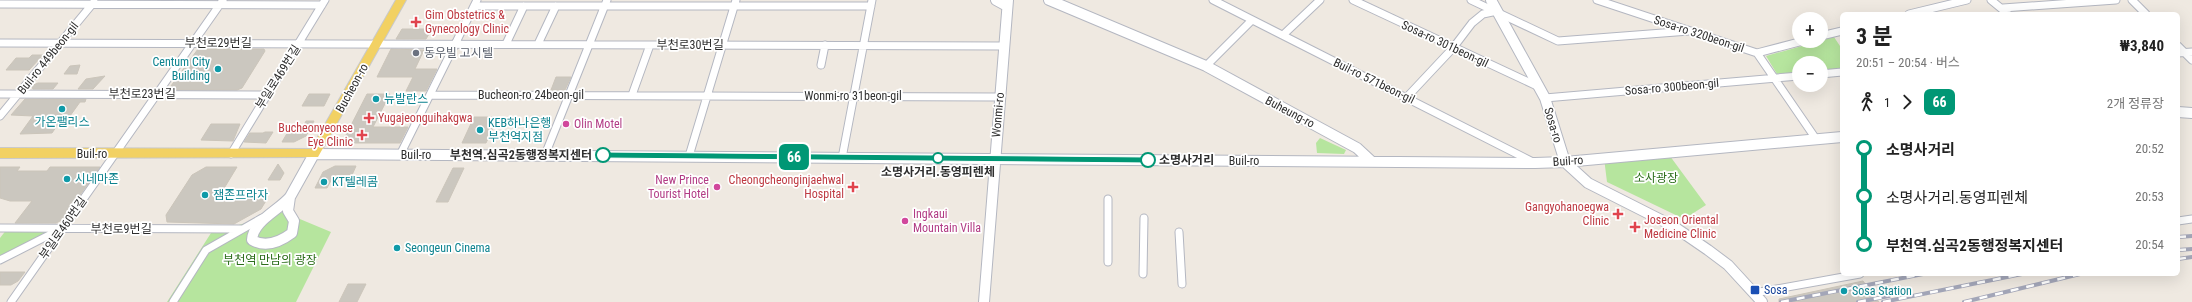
<!DOCTYPE html>
<html lang="ko">
<meta charset="utf-8">
<style>
body{margin:0;font-family:"Roboto Condensed","Noto Sans KR",sans-serif;background:#f2f2f2;color:#222;height:100vh;display:flex;flex-direction:column;font-size:15px;white-space:nowrap}
*{box-sizing:border-box;margin:0}
p{font-size:13px;color:#767676}
.icon{flex:none;width:22px;height:22px;fill:none;stroke:currentColor;stroke-width:2;stroke-linecap:round;stroke-linejoin:round}
.map{position:relative;flex:1;overflow:hidden}
.details{position:absolute;left:1840px;top:12px;width:340px;height:264px;display:flex;flex-direction:column;background:#fff;border-radius:6px;box-shadow:0 4px 16px #0002}
.details>*{flex:none}
.badge{padding:0 8px;border-radius:6px;font-size:14px;line-height:26px}
.fabs{position:absolute;left:1792px;top:12px;display:grid;gap:8px}
.fabs a{display:grid;place-items:center;width:36px;height:36px;border-radius:50%;background:#fff;box-shadow:0 4px 16px #0002;font-size:20px}
.map>.badge{position:absolute;translate:-50% -50%;box-shadow:0 0 0 2px #fff}
.legs{display:flex;align-items:center;gap:6px;height:44px;padding:0 16px;font-size:13px}
.legs p{margin-inline-start:auto}
.summary{display:flex;align-items:center;justify-content:space-between;height:68px;padding:0 16px}
h1{font-size:22px;font-weight:700;line-height:30px}
ul{padding:0 16px;list-style:none}
li{display:flex;align-items:center;gap:14px;height:48px;font-size:15px}
li i{display:grid;place-items:center;width:6px;height:100%;margin:0 5px;background:currentColor}
li i::after{content:'';width:10px;height:10px;margin:-5px;border:3px solid;border-radius:50%;background:#fff}
li p{margin-inline-start:auto}
li:first-child i{background:linear-gradient(#0000 50%,currentColor 0)}
li:last-child i{background:linear-gradient(currentColor 50%,#0000 0)}
.map>svg:first-child{display:block}
.green{fill:#b6e59e}
.building{fill:#cbc7bf;stroke:#cbc5ba}
.lines{fill:none;stroke-linecap:round;stroke-linejoin:round}
.street-casing{stroke:#b4b7c1;stroke-width:9}
.secondary-casing{stroke:#b4b7c1;stroke-width:12}
.primary-casing{stroke:#c9c9c9;stroke-width:2}
.street{stroke:#fff;stroke-width:7}
.secondary{stroke:#fff;stroke-width:10}
.primary{fill:#f2d163;fill-rule:evenodd}
.rail-casing{stroke:#a3a6b8;stroke-width:4}
.rail{stroke:#fff;stroke-width:2.5;stroke-dasharray:8;stroke-linecap:butt}
.line-1{fill:#009775;stroke:#fff}
.health-dot{fill:#e0444e;stroke:#fff;stroke-width:1.5}
.worship-dot{fill:#6b7280;stroke:#fff;stroke-width:1.5}
.culture-dot{fill:#0f9aa8;stroke:#fff;stroke-width:1.5}
.hotel-dot{fill:#d1479c;stroke:#fff;stroke-width:1.5}
.stop-1-dot{fill:#fff;stroke:#009775;stroke-width:2}
.transit-dot{fill:#1a4fb4;stroke:#fff;stroke-width:1.5}
.labels{text-anchor:middle;dominant-baseline:central;stroke-width:3.5;stroke-linejoin:round;paint-order:stroke}
.health-label{font-size:12px;fill:#be3a42;stroke:#fff;text-anchor:start}
.street-label{font-size:12px;fill:#2e2e2e;stroke:#fff}
.worship-label{font-size:12px;fill:#5b616d;stroke:#fff;text-anchor:start}
.culture-label{font-size:12px;fill:#0d838f;stroke:#fff;text-anchor:start}
.hotel-label{font-size:12px;fill:#b23c85;stroke:#fff;text-anchor:start}
.stop-label{font-size:12px;font-weight:bold;fill:#2e2e2e;stroke:#fff;text-anchor:end}
.park-label{font-size:12px;fill:#2c6e1b;stroke:#fff}
.transit-label{font-size:12px;fill:#164399;stroke:#fff;text-anchor:start}
</style>
<div class="map">
<svg width="2192" height="302" viewBox="0 0 2192 302">
<rect width="100%" height="100%" fill="#efe9e1"/>
<path class="green" d="M1834,37L1842,49V69L1821,71V63H1799V72L1777,74L1766,56Z
M1320,138L1346,150L1344,154L1317,153L1316,143Z
M1667,152L1706,205L1684,219L1607,182L1604,158Z
M283,212L331,232L296,302H167L211,233Z
M7,229H60L0,260V238Z"/>
<path class="building" d="M402,29H432L426,39H396Z
M198,49H264L265,51L242,88L237,90H168Z
M391,49L424,50L415,69H437L426,91H406L413,77H377Z
M32,55H43L29,70H6L16,58H29Z
M80,65L77,74H64L70,66Z
M105,76L93,89H78L86,79Z
M556,77H571L565,90H551Z
M38,83H58L53,89H33L31,86Z
M309,94H330L324,106H302Z
M367,94H390L373,127H408L400,143H351L345,137Z
M25,99H86L85,102H80L70,116L63,117L52,133L20,134L33,116L11,115Z
M474,117H498L486,143H462Z
M306,121H314L306,136L294,142H282L292,125H304Z
M211,124H240L233,141L201,140Z
M265,132H273L266,143L244,142L250,133H263Z
M278,164L284,173L280,180H268Z
M335,166H356L352,175H334L327,188H315L323,172Z
M0,167H20L17,171H47L50,167H100L62,220L56,223H15L32,201H10L0,198Z
M206,167H237L220,195L242,196L240,199H267L261,209L234,224L167,222L166,215L192,175Z
M453,168H464L448,202H436Z
M0,272H25L18,281L11,285H0Z
M1863,281L1879,302H1779V299Z
M348,284H366L357,302H339Z"/>
<g class="lines">
<defs>
<path id="street" d="M1213,0L1533,162
M1353,0L1537,86
M1471,0L1558,41L1689,31
M1597,0L1757,53L1803,41
M1991,0L2008,14
M2132,0L2146,14
M0,4L322,5
M474,6H871
M2003,8L2116,0
M1909,14L1967,0
M1283,35L1320,0
M1821,36L1842,31
M0,43L1004,46
M506,44L524,6
M538,44L556,6
M2178,46L2192,60
M1757,53L1816,139
M2178,53L2192,52
M821,65L825,45
M1206,66L1251,21
M1821,74L1842,72
M0,94L266,95
M430,95L999,97
M632,95L650,45
M1407,97L1453,48L1472,23L1483,14L1497,11
M1545,98L1799,76
M0,116L94,2
M231,154L325,0
M400,155L477,0
M545,155L607,0
M689,156L736,0
M842,158L872,0
M1108,199V262
M2178,221L2192,219
M0,228L242,229
M1179,232L1182,284
M0,260L59,230
M1143,274L1144,218
M1754,293L1860,274
M11,302L223,0
M173,302L206,250L262,218"/>
<path id="secondary" d="M996,0L1007,6
M1049,0L1206,66L1357,148L1371,161
M1491,0L1545,98L1565,162L1588,183L1673,226L1708,250L1728,265L1762,302
M2178,112L2192,113
M290,197L288,211L294,221L292,233C280,242 266,248 252,240C253,221 278,211 290,197Z
M290,197L314,154L1535,163L1565,162L1842,137
M984,302L1008,0"/>
<path id="primary" d="M396,0H406L318,157L0,158V148L311,149Z"/>
</defs>
<use href="#street" class="street-casing"/>
<use href="#secondary" class="secondary-casing"/>
<use href="#primary" class="primary-casing"/>
<use href="#street" class="street"/>
<use href="#secondary" class="secondary"/>
<use href="#primary" class="primary"/>
<defs>
<path id="rail" d="M2178,237L2192,236
M2178,250L2192,249
M2178,259L2192,257
M1781,302L1923,274
M1858,302L1889,296
M1883,302L2022,274
M1964,302L2080,274"/>
</defs>
<use href="#rail" class="rail-casing"/>
<use href="#rail" class="rail"/>
</g>
<path class="line-1" d="M603,152L1148,157L1152,160L1148,163L603,158L599,155Z"/>
<g class="health-dot">
<path d="M414 16h4v4h4v4h-4v4h-4v-4h-4v-4h4z"/>
<path d="M367 112h4v4h4v4h-4v4h-4v-4h-4v-4h4z"/>
<path d="M360 129h4v4h4v4h-4v4h-4v-4h-4v-4h4z"/>
<path d="M851 181h4v4h4v4h-4v4h-4v-4h-4v-4h4z"/>
<path d="M1616 208h4v4h4v4h-4v4h-4v-4h-4v-4h4z"/>
<path d="M1633 221h4v4h4v4h-4v4h-4v-4h-4v-4h4z"/>
</g>
<circle class="worship-dot" cx="416" cy="53" r="4"/>
<g class="culture-dot">
<circle cx="218" cy="69" r="4"/>
<circle cx="376" cy="99" r="4"/>
<circle cx="62" cy="109" r="4"/>
<circle cx="480" cy="130" r="4"/>
<circle cx="67" cy="179" r="4"/>
<circle cx="324" cy="182" r="4"/>
<circle cx="205" cy="195" r="4"/>
<circle cx="397" cy="248" r="4"/>
<circle cx="1844" cy="291" r="4"/>
</g>
<g class="hotel-dot">
<circle cx="566" cy="124" r="4"/>
<circle cx="717" cy="187" r="4"/>
<circle cx="905" cy="221" r="4"/>
</g>
<g class="stop-1-dot">
<circle cx="603" cy="155" r="7"/>
<circle cx="938" cy="158" r="5"/>
<circle cx="1148" cy="160" r="7"/>
</g>
<rect class="transit-dot" x="1750" y="285" width="10" height="10" rx="2"/>
<g class="labels">
<g class="health-label">
<text x="425" y="15">Gim Obstetrics &amp;<tspan x="425" dy="14">Gynecology Clinic</tspan></text>
<text x="378" y="118">Yugajeonguihakgwa</text>
<text x="353" y="128" text-anchor="end">Bucheonyeonse<tspan x="353" dy="14">Eye Clinic</tspan></text>
<text x="844" y="180" text-anchor="end">Cheongcheonginjaehwal<tspan x="844" dy="14">Hospital</tspan></text>
<text x="1609" y="207" text-anchor="end">Gangyohanoegwa<tspan x="1609" dy="14">Clinic</tspan></text>
<text x="1644" y="220">Joseon Oriental<tspan x="1644" dy="14">Medicine Clinic</tspan></text>
</g>
<g class="street-label">
<text transform="translate(1699 34) rotate(18)">Sosa-ro 320beon-gil</text>
<text x="218" y="43">부천로29번길</text>
<text transform="translate(1445 44) rotate(25)">Sosa-ro 301beon-gil</text>
<text x="690" y="45">부천로30번길</text>
<text transform="translate(48 58) rotate(-51)">Buil-ro 449beon-gil</text>
<text transform="translate(278 77) rotate(-58)">부일로469번길</text>
<text transform="translate(1374 81) rotate(26)">Buil-ro 571beon-gil</text>
<text transform="translate(1672 87) rotate(-5)">Sosa-ro 300beon-gil</text>
<text transform="translate(352 88) rotate(-61)">Bucheon-ro</text>
<text x="142" y="94">부천로23번길</text>
<text x="531" y="95">Bucheon-ro 24beon-gil</text>
<text x="853" y="96">Wonmi-ro 31beon-gil</text>
<text transform="translate(1290 112) rotate(28)">Buheung-ro</text>
<text transform="translate(998 115) rotate(-85)">Wonmi-ro</text>
<text transform="translate(1553 125) rotate(73)">Sosa-ro</text>
<text x="92" y="154">Buil-ro</text>
<text x="416" y="155">Buil-ro</text>
<text x="1244" y="161">Buil-ro</text>
<text transform="translate(1568 161) rotate(-4)">Buil-ro</text>
<text transform="translate(63 228) rotate(-55)">부일로460번길</text>
<text x="121" y="229">부천로9번길</text>
</g>
<g class="worship-label">
<text x="424" y="53">동우빌 고시텔</text>
</g>
<g class="culture-label">
<text x="210" y="62" text-anchor="end">Centum City<tspan x="210" dy="14">Building</tspan></text>
<text x="384" y="99">뉴발란스</text>
<text x="62" y="122" text-anchor="middle">가온팰리스</text>
<text x="488" y="123">KEB하나은행<tspan x="488" dy="14">부천역지점</tspan></text>
<text x="75" y="179">시네마존</text>
<text x="332" y="182">KT텔레콤</text>
<text x="213" y="195">잼존프라자</text>
<text x="405" y="248">Seongeun Cinema</text>
<text x="1852" y="291">Sosa Station</text>
</g>
<g class="hotel-label">
<text x="574" y="124">Olin Motel</text>
<text x="709" y="180" text-anchor="end">New Prince<tspan x="709" dy="14">Tourist Hotel</tspan></text>
<text x="913" y="214">Ingkaui<tspan x="913" dy="14">Mountain Villa</tspan></text>
</g>
<g class="stop-label">
<text x="592" y="155">부천역.심곡2동행정복지센터</text>
<text x="1159" y="160" text-anchor="start">소명사거리</text>
<text x="938" y="172" text-anchor="middle">소명사거리.동영피렌체</text>
</g>
<g class="park-label">
<text x="1656" y="178">소사광장</text>
<text x="270" y="260">부천역 만남의 광장</text>
</g>
<g class="transit-label">
<text x="1764" y="290">Sosa</text>
</g>
</g>
</svg>
<div class="fabs">
<a>+</a>
<a>−</a>
</div>
<b class="badge" style="left:794px;top:157px;background:#009775;color:#fff">66</b>
<section class="details">
<div class="summary"><div><h1>3 분</h1><p>20:51 – 20:54 · 버스</p></div><b>₩3,840</b></div>
<div class="legs"><svg class="icon" aria-label="walk" viewBox="0 0 24 24"><circle cx="13" cy="4" r="2"/><path d="M13 8l-2 6 4 7M11 14l-3 7M7 12l3-4h3l4 4"/></svg>1<svg class="icon" aria-label="forward" viewBox="0 0 24 24"><path d="M9 5l7 7-7 7"/></svg><b class="badge" style="background:#009775;color:#fff">66</b><p>2개 정류장</p></div>
<ul>
<li><i style="color:#009775"></i><b>소명사거리</b><p>20:52</p></li>
<li><i style="color:#009775"></i><span>소명사거리.동영피렌체</span><p>20:53</p></li>
<li><i style="color:#009775"></i><b>부천역.심곡2동행정복지센터</b><p>20:54</p></li>
</ul>
</section>
</div>
